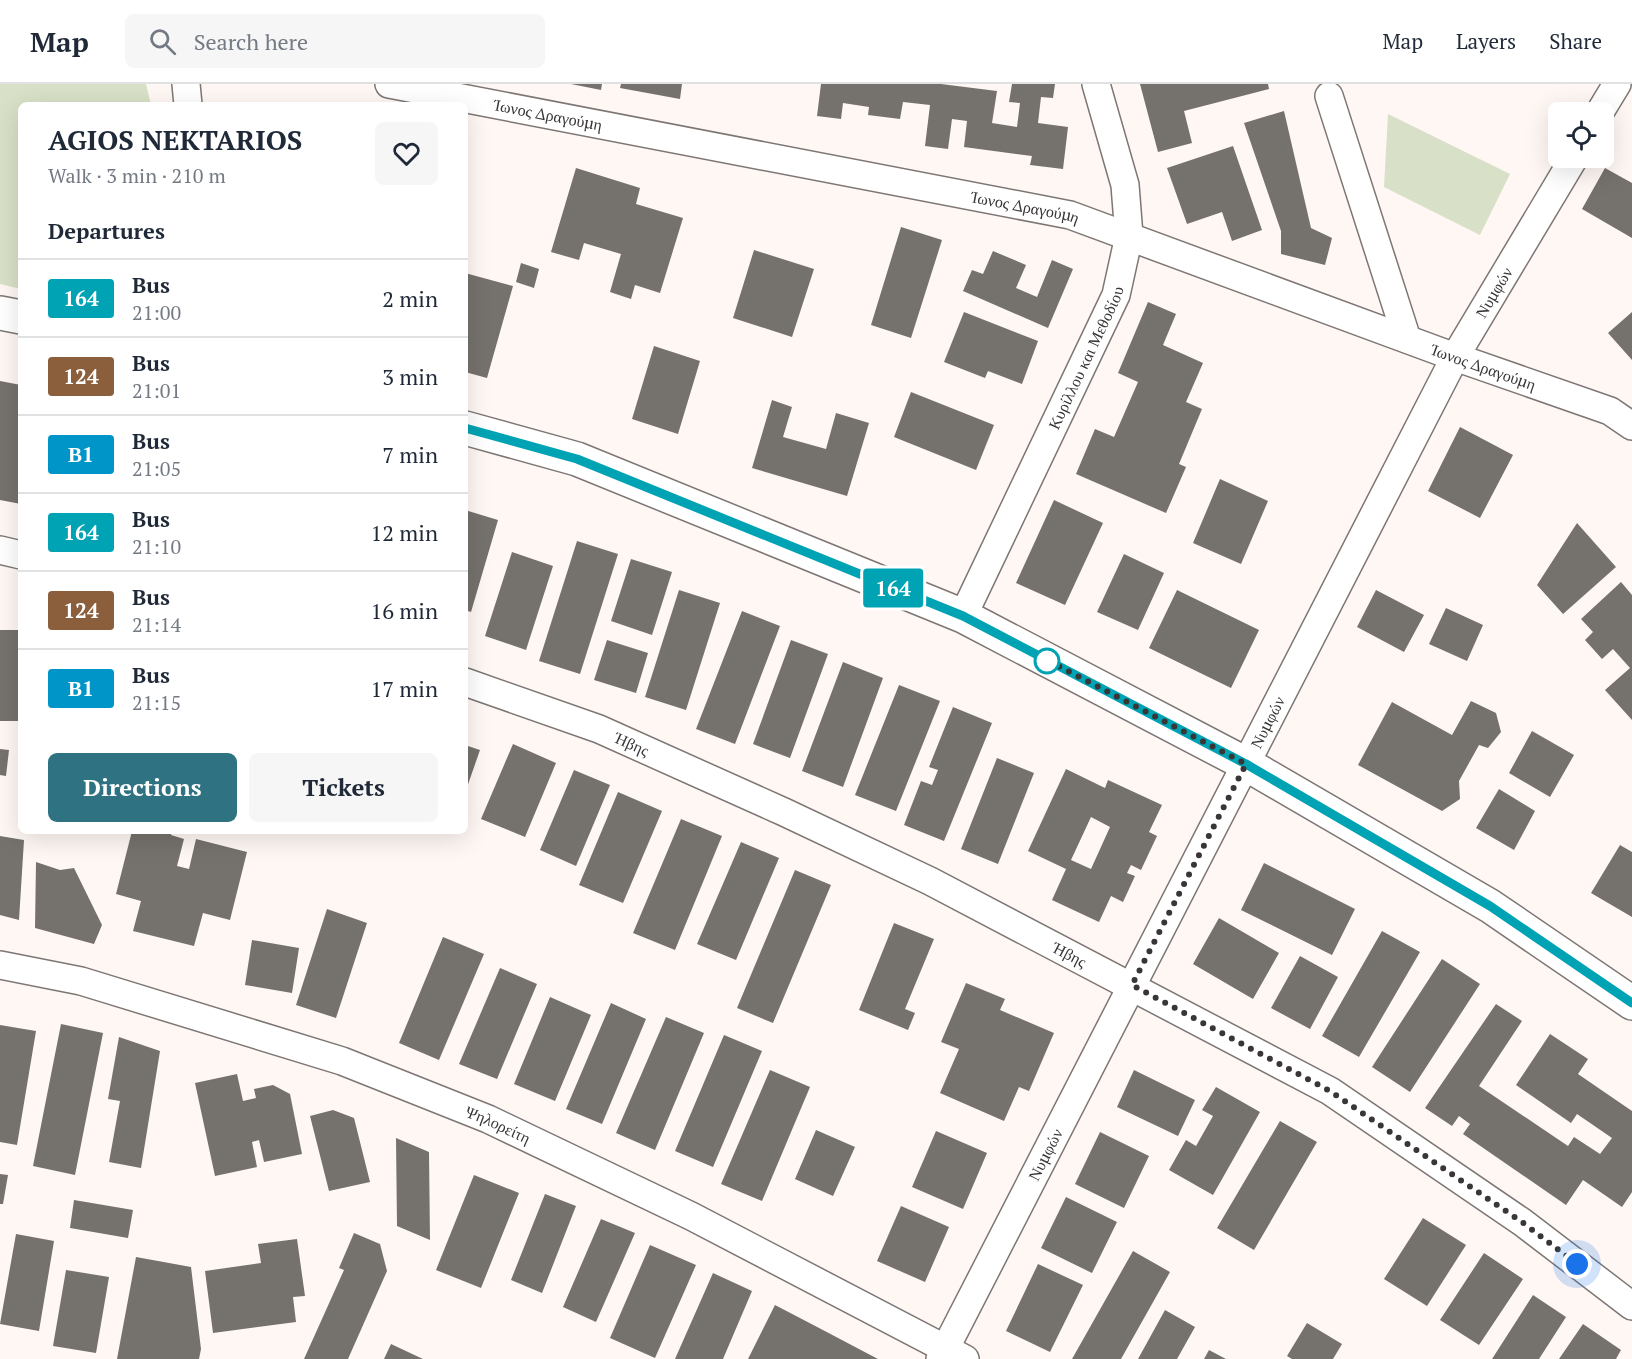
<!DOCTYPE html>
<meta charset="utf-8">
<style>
body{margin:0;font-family:"PT Serif",serif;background:#f6f6f7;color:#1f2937;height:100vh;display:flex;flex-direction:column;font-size:22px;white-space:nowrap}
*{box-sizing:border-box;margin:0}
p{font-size:20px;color:#747a83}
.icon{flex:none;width:33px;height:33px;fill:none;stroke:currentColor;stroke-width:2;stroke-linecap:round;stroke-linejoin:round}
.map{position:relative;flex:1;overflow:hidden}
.details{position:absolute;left:18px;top:18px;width:450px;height:732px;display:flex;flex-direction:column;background:#fff;border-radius:9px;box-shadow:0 6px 24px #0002}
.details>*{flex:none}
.badge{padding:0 12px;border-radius:4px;font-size:21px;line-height:39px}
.tools{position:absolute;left:1548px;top:18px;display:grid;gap:12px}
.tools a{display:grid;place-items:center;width:66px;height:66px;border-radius:9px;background:#fff;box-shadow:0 6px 24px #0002;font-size:30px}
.you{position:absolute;width:30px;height:30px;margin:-15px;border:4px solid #fff;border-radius:50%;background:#1a73e8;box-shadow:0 0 0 9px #1a73e833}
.map>.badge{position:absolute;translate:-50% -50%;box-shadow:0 0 0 3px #fff}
h2{padding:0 30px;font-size:22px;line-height:54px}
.round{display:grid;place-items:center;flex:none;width:63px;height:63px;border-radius:9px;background:#f6f6f7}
.headline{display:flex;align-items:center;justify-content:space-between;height:102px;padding:0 30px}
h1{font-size:28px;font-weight:700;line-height:45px}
.cta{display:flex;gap:12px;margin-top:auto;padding:12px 30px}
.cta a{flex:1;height:69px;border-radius:9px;background:#2f7383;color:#fff;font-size:24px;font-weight:700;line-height:69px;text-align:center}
.cta a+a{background:#f6f6f7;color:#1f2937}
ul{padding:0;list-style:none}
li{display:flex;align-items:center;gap:18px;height:78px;padding:0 30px;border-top:2px solid #e0e1e3}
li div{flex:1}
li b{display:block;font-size:22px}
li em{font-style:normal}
li .badge{min-width:66px;font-weight:700;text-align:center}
header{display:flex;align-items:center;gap:36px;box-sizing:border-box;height:84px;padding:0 30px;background:#fff;border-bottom:2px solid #e0e1e3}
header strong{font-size:28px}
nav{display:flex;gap:33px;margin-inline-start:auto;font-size:21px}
.search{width:420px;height:54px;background:#f6f6f7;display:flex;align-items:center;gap:15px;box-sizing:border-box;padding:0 21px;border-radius:9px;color:#747a83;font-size:22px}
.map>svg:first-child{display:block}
.green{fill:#d8e0c7}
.building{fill:#75716c;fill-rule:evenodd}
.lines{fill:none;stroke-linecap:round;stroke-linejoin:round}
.minor-casing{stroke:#7d7673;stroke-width:30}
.tertiary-casing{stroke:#7d7673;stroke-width:36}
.minor{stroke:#fff;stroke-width:27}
.tertiary{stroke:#fff;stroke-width:33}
.line-casing{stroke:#fff;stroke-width:14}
.line{stroke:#00a3b4;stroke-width:9}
.walk{stroke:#393635;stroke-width:6;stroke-dasharray:0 10.8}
.stop-dot{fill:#fff;stroke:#00a3b4;stroke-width:3}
.labels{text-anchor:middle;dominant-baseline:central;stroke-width:6;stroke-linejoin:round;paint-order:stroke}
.street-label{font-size:16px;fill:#393635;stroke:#fff}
</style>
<header>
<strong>Map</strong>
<div class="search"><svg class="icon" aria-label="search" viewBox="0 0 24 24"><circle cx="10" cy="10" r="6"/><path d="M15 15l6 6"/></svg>Search here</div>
<nav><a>Map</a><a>Layers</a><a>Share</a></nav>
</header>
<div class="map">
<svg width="1632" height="1275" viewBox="0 0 1632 1275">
<rect width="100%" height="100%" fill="#fff7f3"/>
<path class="green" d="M0,0H146L151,21H21V205L0,200Z
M1388,30L1510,90L1480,151L1384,103Z"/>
<path class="building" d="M571,0H602L601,6Z
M621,0H682L680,15L620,4Z
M821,0H941L997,7L992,39L1017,43L1020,19L1009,18L1012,0H1055L1053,14L1041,13L1038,39L1068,43L1063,85L1030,81L1032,72L964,63L967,37L952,35L948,65L925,62L930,21L903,18L900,35L868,31L869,23L843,19L841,35L817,32Z
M1140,0H1268L1269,5L1184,27L1192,59L1158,68Z
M1284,27L1311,144L1332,154L1325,181L1281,170V147L1244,39Z
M1233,62L1262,146L1232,157L1222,128L1187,140L1167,84Z
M576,84L640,104L636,120L683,134L660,209L635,201L631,215L610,208L621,170L584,159L579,176L551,168Z
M1605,84L1632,99V154L1582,125Z
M901,143L942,156L911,254L871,241Z
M754,166L814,185L792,253L733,234Z
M993,167L1026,181L1016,204L1037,213L1052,176L1073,185L1048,244L963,207L972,186L983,190Z
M521,179L539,185L534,204L516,198Z
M465,189L513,202L487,294L465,288Z
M1148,218L1176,230L1163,261L1203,279L1186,318L1202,325L1179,380L1186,383L1166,429L1076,390L1095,345L1114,353L1138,298L1118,289Z
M964,228L1038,257L1022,300L988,287L985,294L944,278Z
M1632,228V276L1608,249Z
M654,262L700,277L678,350L632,335Z
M0,297L21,301V420L0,416Z
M911,308L994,341L976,386L894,353Z
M772,316L792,323L783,353L826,365L836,329L869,339L847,412L752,384Z
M1460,343L1513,371L1480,434L1428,407Z
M1220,395L1268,417L1241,480L1193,459Z
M1054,416L1103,439L1065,521L1016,499Z
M465,426L498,436L471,528L465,526Z
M1577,439L1616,483L1563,530L1537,501Z
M577,457L618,470L580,590L539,577Z
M512,468L553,482L526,566L485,552Z
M1124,470L1164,489L1138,546L1097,528Z
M631,475L672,488L652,551L611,537Z
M1621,498L1632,511V636L1605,606L1630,584L1613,565L1602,575L1585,556L1593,548L1581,535Z
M679,506L720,519L686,626L645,613Z
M1177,506L1259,546L1231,604L1149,564Z
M1376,506L1424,531L1404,568L1357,543Z
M1446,524L1483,541L1467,577L1429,560Z
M742,527L780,542L735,660L696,645Z
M0,546H21V637H0Z
M607,556L648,569L636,609L594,596Z
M791,556L828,570L790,674L753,660Z
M843,578L883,594L843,703L802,687Z
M899,601L940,617L896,727L855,711Z
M1471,617L1496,629L1501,648L1488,664L1479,661L1459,697L1460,715L1442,727L1358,681L1392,618L1452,651Z
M953,623L992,639L944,757L904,741L921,697L932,701L938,686L929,683Z
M1532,647L1574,671L1550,713L1509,689Z
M513,660L556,679L525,753L481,735Z
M465,661L480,666L465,709Z
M0,665L9,666L6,692L0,691Z
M997,674L1034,689L998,780L961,765Z
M1066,685L1105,704L1108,696L1162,721L1149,748L1157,752L1141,786L1131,781L1127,789L1135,792L1123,818L1111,812L1099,838L1052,816L1066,785L1028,767ZM1091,733L1110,743L1091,785L1071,776Z
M574,686L610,701L576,782L540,766Z
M1499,705L1535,727L1514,766L1476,744Z
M618,708L662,727L623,819L579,801Z
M681,735L722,752L675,866L633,849Z
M132,747H172L171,751L184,755L177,782L189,785L196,755L247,768L230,836L203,829L194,862L133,847L141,817L116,810Z
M0,752L24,756L19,836L0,831Z
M741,758L779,774L736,876L697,860Z
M1620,761L1632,768V833L1591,809Z
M36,778L60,786L74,784L102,841L94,860L35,844Z
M1264,779L1355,825L1332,871L1241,826Z
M795,786L831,801L773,939L737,924Z
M327,825L367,839L336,934L296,921Z
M1219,834L1279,869L1253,915L1193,880Z
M894,839L934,855L905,925L915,929L908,946L859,926Z
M1382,847L1420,868L1359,973L1322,952Z
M443,853L484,870L439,976L399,959Z
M252,856L299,864L292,909L245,901Z
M1300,872L1338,893L1310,945L1271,924Z
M1442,875L1480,900L1410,1008L1372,983Z
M500,884L537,900L497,995L459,980Z
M966,899L1005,915L1000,926L1054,949L1029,1007L1019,1003L1004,1037L940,1009L959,965L941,958Z
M550,913L591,931L555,1017L514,1000Z
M611,919L646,935L602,1040L566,1025Z
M1496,920L1522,937L1479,1002L1568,1062L1574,1053L1600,1070L1612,1054L1577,1030L1571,1039L1516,1001L1550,950L1588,975L1578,990L1632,1027V1108L1622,1123L1583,1096L1566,1121L1463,1050L1470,1040L1459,1032L1452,1042L1425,1024Z
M666,933L704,949L655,1066L616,1049Z
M61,940L103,949L75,1091L33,1082Z
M0,941L36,947L17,1061L0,1058Z
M724,951L762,967L713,1083L675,1067Z
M119,953L160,967L141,1084L109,1078L120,1017L108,1015Z
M770,986L810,1003L762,1117L721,1100Z
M1134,986L1195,1016L1178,1052L1117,1023Z
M237,990L243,1017L256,1014L254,1005L273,1001L290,1010L302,1070L264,1078L259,1056L252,1058L257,1083L215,1092L195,999Z
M1216,1003L1260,1028L1213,1111L1169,1086L1186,1056L1196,1062L1213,1032L1202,1026Z
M333,1026L354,1034L370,1098L329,1107L310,1032Z
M1280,1037L1317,1058L1254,1166L1217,1144Z
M816,1046L855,1063L833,1112L795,1095Z
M936,1047L987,1069L963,1125L912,1103Z
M1100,1048L1149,1072L1124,1124L1075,1100Z
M396,1054L429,1068L430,1156L397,1142Z
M0,1090L8,1091L3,1120H0Z
M474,1091L519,1109L481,1204L436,1186Z
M545,1110L576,1122L542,1209L511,1196Z
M1066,1113L1117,1138L1092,1189L1041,1164Z
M74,1116L133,1126L128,1154L70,1144Z
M901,1122L949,1143L925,1198L877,1177Z
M1423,1134L1466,1161L1427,1222L1384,1195Z
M601,1135L635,1149L596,1238L563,1223Z
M354,1149L380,1160L387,1187L348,1275H304L344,1186L339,1184Z
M16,1150L54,1157L39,1247L0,1240Z
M297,1155L305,1212L293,1213L296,1238L213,1249L205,1187L261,1179L258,1160Z
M650,1161L696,1181L655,1274L610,1254Z
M1133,1167L1170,1188L1121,1275H1072Z
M1484,1169L1523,1195L1479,1261L1440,1236Z
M136,1173L191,1183L201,1265L199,1275H117Z
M1038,1180L1083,1201L1050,1268L1006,1247Z
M66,1186L109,1193L96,1269L53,1262Z
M713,1189L752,1207L723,1275H675Z
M1533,1211L1566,1233L1539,1275H1492Z
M775,1221L821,1245L878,1275H748Z
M1165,1226L1195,1243L1177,1275H1138Z
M1307,1239L1342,1260L1333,1275H1292L1287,1272Z
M1583,1240L1621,1266L1616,1275H1559Z
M391,1260L423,1275H384Z
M1209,1266L1226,1275H1204Z"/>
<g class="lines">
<defs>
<g id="minor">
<path d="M186,0L188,21"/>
<path id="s1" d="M389,0L1070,131L1455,273L1610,327L1632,342"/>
<path d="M1329,12L1407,255"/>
<path d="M1600,28L1617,0"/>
<path d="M0,466L21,471"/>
<path id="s2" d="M963,532L1116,211L1129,152L1125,101L1096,0"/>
<path id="s3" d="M465,598L599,645L784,728L930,797L1330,1007L1522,1138L1632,1222"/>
<path id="s4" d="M0,881L81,897L342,977L488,1035L691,1132L965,1275"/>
<path id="s5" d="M940,1275L1455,273L1574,74"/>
</g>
<path id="tertiary" d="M0,229L21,233
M465,344L577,375L963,532L1246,680L1490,822L1632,919"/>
</defs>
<use href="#minor" class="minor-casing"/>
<use href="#tertiary" class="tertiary-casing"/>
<use href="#minor" class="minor"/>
<use href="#tertiary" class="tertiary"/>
</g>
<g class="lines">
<defs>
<path id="line" d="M465,344L577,375L963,532L1246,680L1490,822L1632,919"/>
</defs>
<use href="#line" class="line-casing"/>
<use href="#line" class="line"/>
<path class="walk" d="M1047,577L1039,572L1246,680L1132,901L1330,1007L1522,1138L1577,1180"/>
</g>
<circle class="stop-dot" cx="1047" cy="577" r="12"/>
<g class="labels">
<g class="street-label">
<text stroke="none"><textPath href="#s1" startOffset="162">Ίωνος Δραγούμη</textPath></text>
<text stroke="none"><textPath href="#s1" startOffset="648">Ίωνος Δραγούμη</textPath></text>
<text stroke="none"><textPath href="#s5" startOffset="1202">Νυμφών</textPath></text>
<text stroke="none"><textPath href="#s2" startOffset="286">Κυρίλλου και Μεθοδίου</textPath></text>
<text stroke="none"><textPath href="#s1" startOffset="1134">Ίωνος Δραγούμη</textPath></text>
<text stroke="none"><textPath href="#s5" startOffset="716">Νυμφών</textPath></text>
<text stroke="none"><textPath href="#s3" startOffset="178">Ήβης</textPath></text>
<text stroke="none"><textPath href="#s3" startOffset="664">Ήβης</textPath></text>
<text stroke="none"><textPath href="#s4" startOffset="524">Ψηλορείτη</textPath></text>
<text stroke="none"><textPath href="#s5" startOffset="230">Νυμφών</textPath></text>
</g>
</g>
</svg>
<div class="tools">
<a><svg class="icon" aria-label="locate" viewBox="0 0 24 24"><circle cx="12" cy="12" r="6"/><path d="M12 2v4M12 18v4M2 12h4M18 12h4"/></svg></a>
</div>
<div class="you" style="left:1577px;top:1180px"></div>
<b class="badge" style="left:893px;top:504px;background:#00a3b4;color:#fff">164</b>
<section class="details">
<div class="headline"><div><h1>AGIOS NEKTARIOS</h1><p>Walk · 3 min · 210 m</p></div><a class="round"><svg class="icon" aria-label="heart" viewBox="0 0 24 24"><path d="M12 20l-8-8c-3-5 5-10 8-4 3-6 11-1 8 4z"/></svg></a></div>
<h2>Departures</h2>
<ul>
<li><span class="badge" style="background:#00a3b4;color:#fff">164</span><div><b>Bus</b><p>21:00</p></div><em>2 min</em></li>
<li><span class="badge" style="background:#8b5e3c;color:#fff">124</span><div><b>Bus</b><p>21:01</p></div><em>3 min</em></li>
<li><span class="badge" style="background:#0095c8;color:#fff">Β1</span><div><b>Bus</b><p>21:05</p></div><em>7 min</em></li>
<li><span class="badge" style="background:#00a3b4;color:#fff">164</span><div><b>Bus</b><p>21:10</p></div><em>12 min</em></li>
<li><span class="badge" style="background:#8b5e3c;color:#fff">124</span><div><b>Bus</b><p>21:14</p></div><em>16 min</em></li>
<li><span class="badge" style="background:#0095c8;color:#fff">Β1</span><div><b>Bus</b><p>21:15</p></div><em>17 min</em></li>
</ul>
<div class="cta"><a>Directions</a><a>Tickets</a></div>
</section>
</div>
